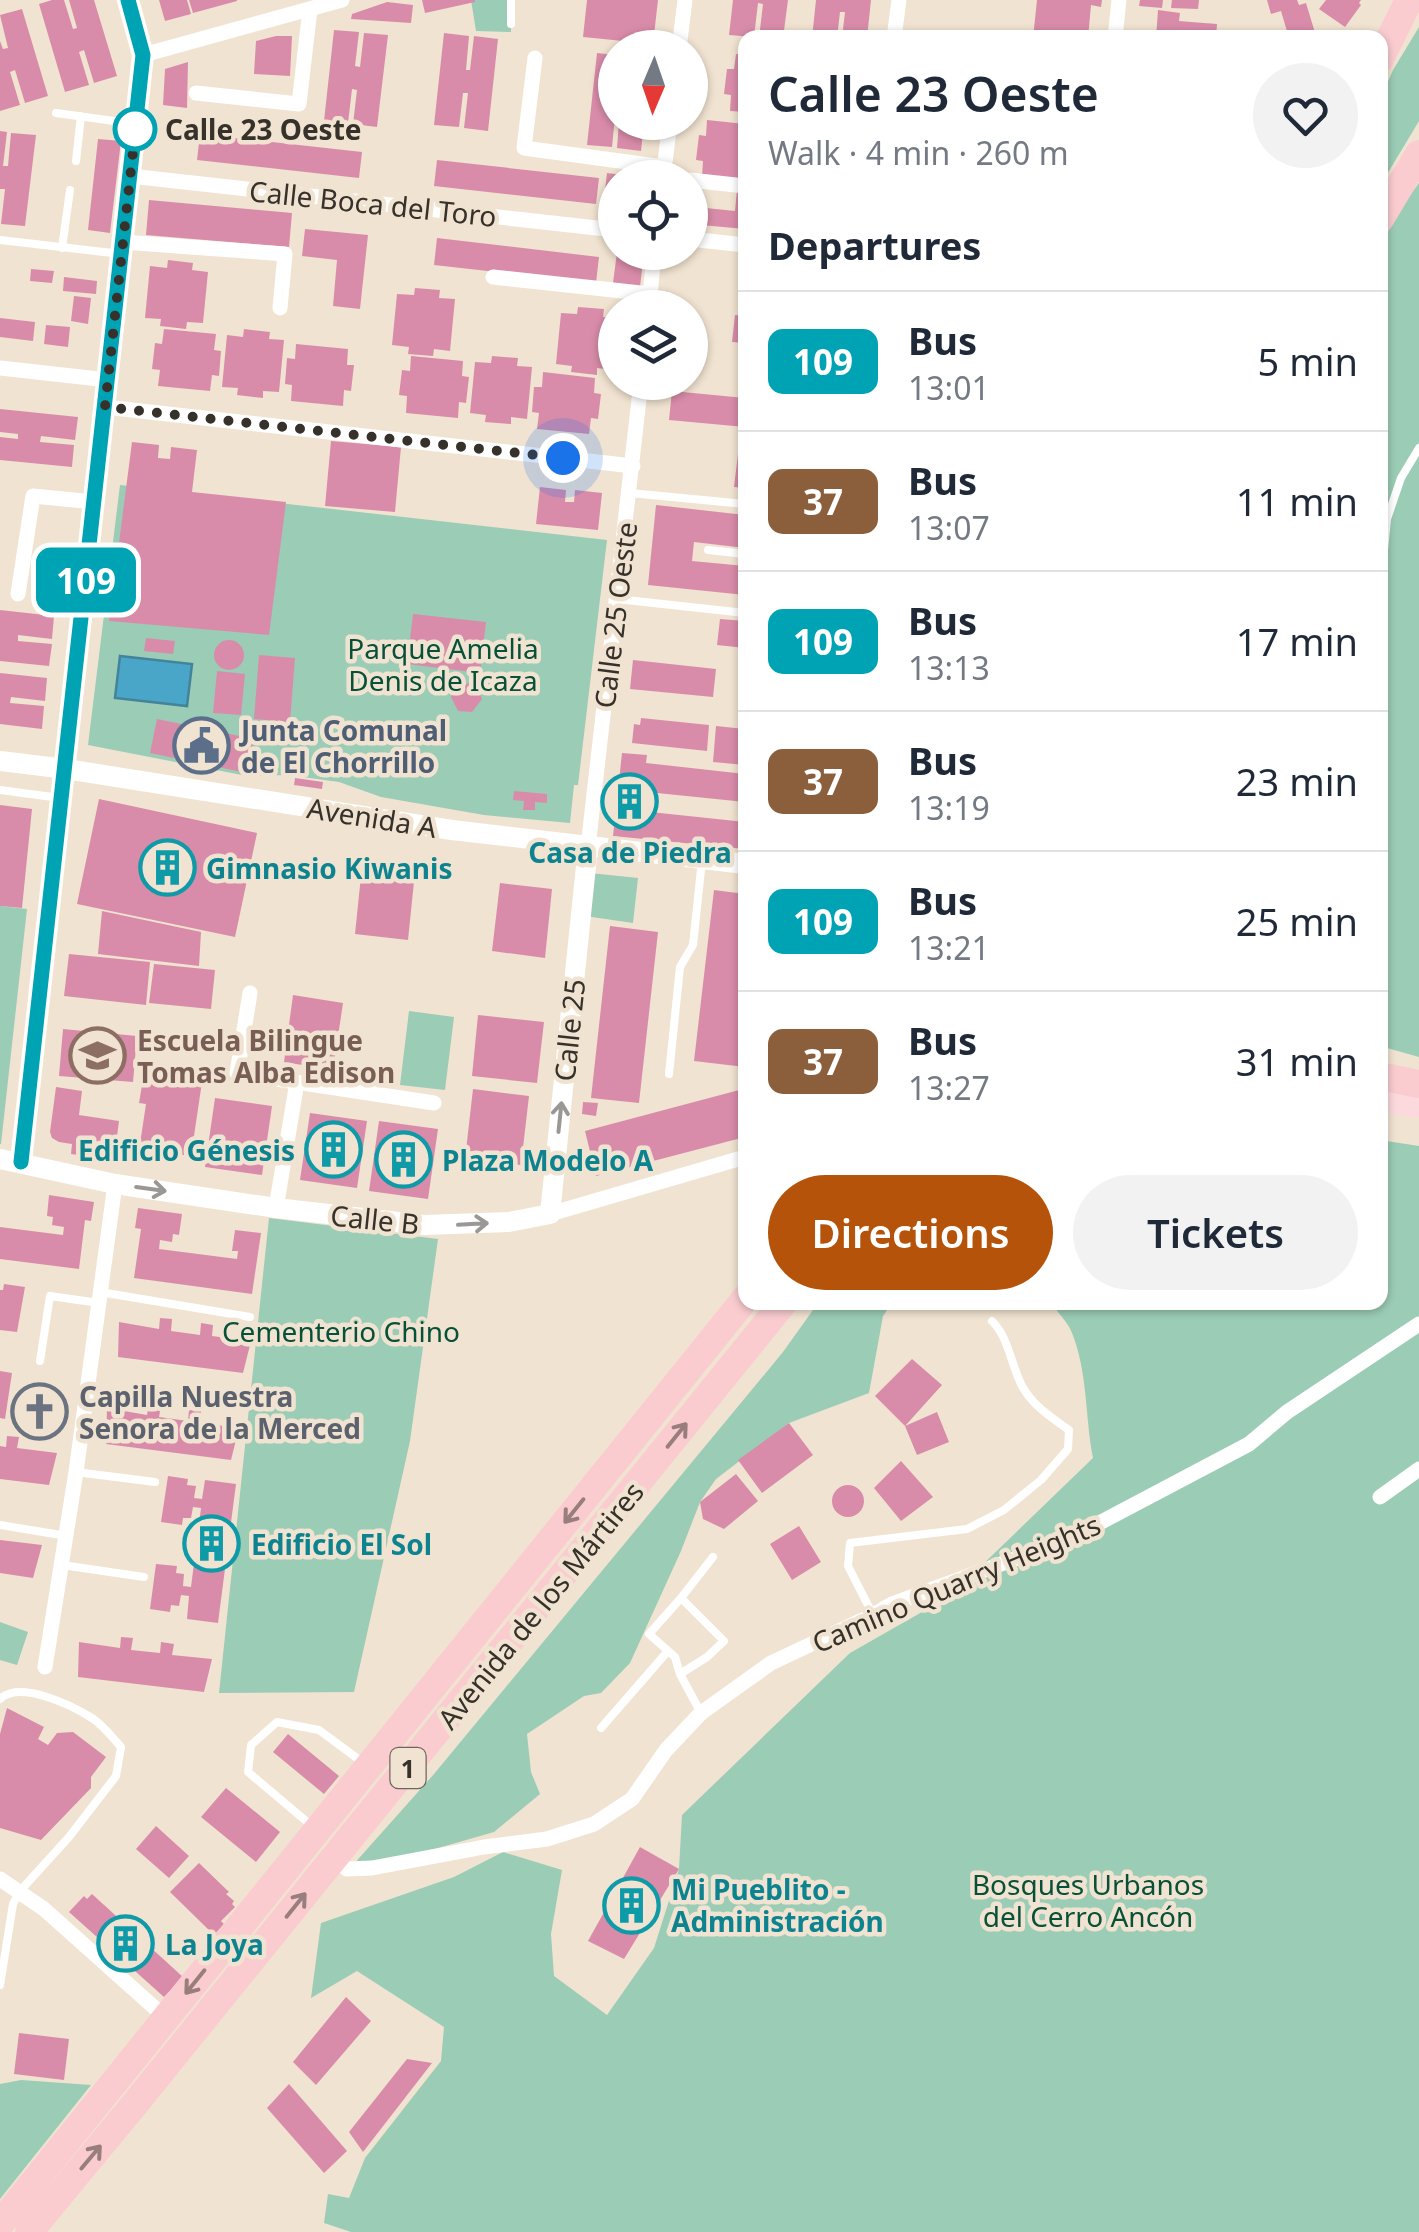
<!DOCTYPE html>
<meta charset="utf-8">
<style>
body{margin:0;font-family:"Noto Sans",sans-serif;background:#f2f2f3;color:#1f2937;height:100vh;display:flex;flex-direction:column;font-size:38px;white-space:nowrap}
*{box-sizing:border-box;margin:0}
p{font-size:32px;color:#747a83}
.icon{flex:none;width:55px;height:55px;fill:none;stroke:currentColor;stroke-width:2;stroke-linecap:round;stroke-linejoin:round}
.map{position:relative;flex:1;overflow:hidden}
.drawer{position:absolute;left:738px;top:30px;width:650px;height:1280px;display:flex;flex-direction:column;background:#fff;border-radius:20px;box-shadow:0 2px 8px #0004}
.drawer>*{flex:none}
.badge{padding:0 20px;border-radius:15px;font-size:35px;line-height:65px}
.needle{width:65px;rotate:182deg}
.buttons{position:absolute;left:598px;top:30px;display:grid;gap:20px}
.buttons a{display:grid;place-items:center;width:110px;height:110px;border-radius:50%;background:#fff;box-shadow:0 2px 8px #0004;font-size:50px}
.you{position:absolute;width:50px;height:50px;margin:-25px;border:8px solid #fff;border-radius:50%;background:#1a73e8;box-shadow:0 0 0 15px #1a73e833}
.map>.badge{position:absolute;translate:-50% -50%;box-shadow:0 0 0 5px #fff}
h2{padding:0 30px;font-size:38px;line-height:90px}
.round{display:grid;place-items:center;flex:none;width:105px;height:105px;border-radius:52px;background:#f2f2f3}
.summary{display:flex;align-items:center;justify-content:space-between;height:170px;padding:0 30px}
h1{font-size:48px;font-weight:600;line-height:75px}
.button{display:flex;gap:20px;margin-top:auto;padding:20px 30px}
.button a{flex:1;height:115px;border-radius:60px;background:#b45309;color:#fff;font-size:40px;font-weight:600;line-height:115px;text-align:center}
.button a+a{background:#f2f2f3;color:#1f2937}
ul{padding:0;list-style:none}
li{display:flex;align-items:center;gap:30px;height:140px;padding:0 30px;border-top:2px solid #e0e1e3}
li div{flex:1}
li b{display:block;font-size:38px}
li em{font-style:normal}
li .badge{min-width:110px;font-weight:700;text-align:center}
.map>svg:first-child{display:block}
.green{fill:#9bccb5}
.water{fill:#4aa6c9;stroke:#448399;stroke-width:2.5}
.building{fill:#d98ca9}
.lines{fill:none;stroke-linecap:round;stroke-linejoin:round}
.service{stroke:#fff;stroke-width:8}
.minor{stroke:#fff;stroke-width:15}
.tertiary{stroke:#fff;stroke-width:20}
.primary{stroke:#fbd9dc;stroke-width:25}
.trunk{stroke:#faccd0;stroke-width:28}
.oneway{stroke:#9a9894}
.oneway2{stroke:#987e7d}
.line-casing{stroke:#fff;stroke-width:22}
.line{stroke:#00a3b4;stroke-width:15}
.walk{stroke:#36312a;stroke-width:10;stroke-dasharray:0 18}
.stop-dot{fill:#fff;stroke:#00a3b4;stroke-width:5}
.labels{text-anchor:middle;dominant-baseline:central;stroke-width:9;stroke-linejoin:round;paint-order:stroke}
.shield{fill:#f1e3d1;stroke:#6e665c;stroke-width:2.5}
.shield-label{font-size:25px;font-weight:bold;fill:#36312a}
.stop-label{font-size:28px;font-weight:bold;fill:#36312a;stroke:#f1e3d1;text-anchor:start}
.street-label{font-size:28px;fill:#36312a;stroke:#f1e3d1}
.park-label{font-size:28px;fill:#085139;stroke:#f1e3d1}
.service-label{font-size:28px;font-weight:bold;fill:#4e5e75;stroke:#f1e3d1;text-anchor:start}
.culture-label{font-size:28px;font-weight:bold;fill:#0d838f;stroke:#f1e3d1;text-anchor:start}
.education-label{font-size:28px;font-weight:bold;fill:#785e54;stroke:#f1e3d1;text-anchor:start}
.worship-label{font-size:28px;font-weight:bold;fill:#5b616d;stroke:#f1e3d1;text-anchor:start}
</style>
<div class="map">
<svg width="1419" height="2232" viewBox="0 0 1419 2232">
<rect width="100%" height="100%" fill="#f1e3d1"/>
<path class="green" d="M471,0H511V32L476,31Z
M1419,27V121L1380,186V100L1393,70Z
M1419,183V1057L1380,1046V246L1400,209Z
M120,485L607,540L578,785H574L570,823L484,815L381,797L339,782L288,775L247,776L88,745Z
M590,873L638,878L633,923L585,916Z
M0,906L27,909L1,1144H0Z
M409,1011L454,1017L445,1090L400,1085Z
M1380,1140L1419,1146V2232H351L324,2223L328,2194L349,2198L365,2158L441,2061L444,2027L357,1971L311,1998L321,1923L454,1877L503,1852L562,1870L551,1934L554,1976L607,2015L654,1948L679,1869L682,1815L850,1653L950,1596L1093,1458C1085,1417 1088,1373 1072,1333C1069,1324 1060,1315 1054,1307L1055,1303L1380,1302Z
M269,1218L438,1239L410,1441L354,1692L219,1693Z
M818,1303H892L883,1316L869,1393L789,1423L716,1479L700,1502L681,1551L630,1663L601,1693L584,1696L527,1734L531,1772L540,1794L494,1832L344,1875L434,1774L783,1352Z
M0,1622L28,1632L17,1665L0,1660Z
M21,2080L91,2085L0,2199V2084Z"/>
<path class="water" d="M120,656L192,664L187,706L115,698Z"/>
<path class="building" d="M52,0H64L73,29L77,28L69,0H94L117,76L94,83L84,50L79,52L89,85L65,92L39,4Z
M159,0H187L191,14L165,21Z
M189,0H237V1L193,13Z
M422,0H475V2L425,13Z
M587,0H658L653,44L583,37Z
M733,0H788L783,38H759L763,4L758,3L754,37L729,35Z
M816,0H871L867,38H842L845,12H840L837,38H812Z
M1037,0H1102L1101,7L1091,5L1088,38H1033Z
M1140,0H1163L1162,8L1139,6Z
M1172,0H1199L1198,9L1171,8Z
M1267,0H1297L1299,5L1306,3L1316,36L1289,38L1281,11L1271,14Z
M1326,0H1361L1359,3L1361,5L1345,27L1319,9Z
M387,2L413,5L411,23L351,19L352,14Z
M22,9L48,96L25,103L15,70L10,72L20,105L0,111V41L3,49L8,48L0,15Z
M1158,10L1180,13L1179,21L1217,24L1216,38H1156Z
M334,30L359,32L355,66L360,67L364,33L388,35L377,127L353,124L357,90L352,89L348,123L324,121Z
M444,33L469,36L466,70H470L474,36L498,39L488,131L464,128L468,93H463L459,127L434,125Z
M276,36H292L290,76L254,74L256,41Z
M597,53L615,55V117L612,147L587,145Z
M736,54L745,55V112L730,111L731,95L724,94L727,69H734Z
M188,62L187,108L163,105L165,69Z
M707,120L745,124V181L702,177L703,161L696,160L699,135L706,136Z
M619,122H644L641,151L617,148Z
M0,131L7,132L3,166H8L11,133L36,135L25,226L1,224L5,189H0Z
M200,134L362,152L359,178L197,160Z
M98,139L121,141L110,233L88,230Z
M437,160L599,178L596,204L434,186Z
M607,173L622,175V178H615V208L603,207Z
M737,190L745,191V229L690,224V210L706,211V208L735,211Z
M149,200L292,213L289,247L146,235Z
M305,229L368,235L360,309L333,306L337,260L302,256Z
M437,238L599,257L596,283L434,265Z
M617,252H644L640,287L613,283Z
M168,260L193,263L192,270L208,272L203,323L187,322L186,329L160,326L161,319L145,318L150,266L167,268Z
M31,269L54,271L52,283L30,281Z
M64,277L97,281L96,294L63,291Z
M415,288L440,290L439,298L455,299L450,351L434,349L433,356L408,354L409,347L392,345L397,294L414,295Z
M74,296L91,298L88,324L71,321Z
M578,307L604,309L603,317L615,318L613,370L597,368V375L571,372L572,366L556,364L561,313L577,314Z
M735,315L745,316V343L732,342Z
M0,318L35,322L33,341L0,337Z
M46,325L70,327L68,347L44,344Z
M164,329L216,334L214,350L221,351L219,376L212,375L210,391L158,386L160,370L152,369L155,343L162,344Z
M244,329L270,332L269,339L284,340L279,392L263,391V398L237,395L238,388L222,387L227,335L243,337Z
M296,344L348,349L347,365H354L351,391L344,390L343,406L291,401L292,385L285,384L287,358L295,359Z
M411,356L463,361L462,376L469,377L466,403L459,402L458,418L406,413L407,396L399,395L402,370L410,371Z
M492,356L518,358L517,366L532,367L527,419L511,417V424L485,422L486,415L470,413L475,362L491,363Z
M543,372L595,378L594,393L601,394L598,419L591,418L589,434L537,429L539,413L532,412L534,387H542Z
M672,391L745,398V427L669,420Z
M0,409L78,417L75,440L41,436L40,442L74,445L72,467L0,460V437L18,439V434L0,432Z
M331,441L401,447L395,512L325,506Z
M132,442L159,445L158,458L170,459L171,447L197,450L192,492L286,502L269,635L109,621Z
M738,454L745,455V488L734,487Z
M540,487L566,490L565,502H574L575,490L602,493L598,530L536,524Z
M656,505L745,515V548L694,542L692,561L745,566V595L648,585Z
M0,610L54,616L52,639L18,635V641L52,644L49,666L0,661Z
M413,614L486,622L480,673L407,664Z
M720,619L745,621V648L717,645Z
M146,638L175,641L173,654L144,651Z
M214 655a15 15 0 1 1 30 0a15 15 0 1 1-30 0Z
M259,655L295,658L290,722L254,719Z
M633,660L716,669L713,697L630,689Z
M217,671L245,674L241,715L213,713Z
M0,673L47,678L45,701L11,697L10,703L44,706L42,729L0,724Z
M469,683L478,689L482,699L472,712L458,711L451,697L457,687Z
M641,718L709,725L707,751L632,743L634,724L640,725Z
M157,719L254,739L247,773L150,753Z
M716,726L745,729V765L713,762Z
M622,753L647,755L646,763L745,774V802L657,793L656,801L642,800L641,811L745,822V849L613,836Z
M295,778L323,782L322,789L294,785Z
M514,791L547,794V803L535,802V810H523L524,801L513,800Z
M99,799L257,833L235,937L77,904Z
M0,805L32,809L22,908L0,906Z
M362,866L415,872L408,940L355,934Z
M500,883L552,889L545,958L492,951Z
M714,890L745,894V1067L694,1061Z
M102,911L201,932L199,966L98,954Z
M610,926L658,932L639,1103L591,1098Z
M69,954L150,962L146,1005L64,996Z
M154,964L215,970L211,1009L149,1003Z
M293,995L343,1003L333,1070L284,1062Z
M478,1015L544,1022L537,1083L472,1076Z
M63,1029L137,1036L133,1082L59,1076Z
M144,1073L202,1082L191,1156L176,1154L175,1162L138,1157L146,1104L139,1103Z
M56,1087L82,1091L79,1115L119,1121L114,1160L71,1154L72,1144L59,1142L52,1138L50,1132Z
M473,1089L529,1096L521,1165L465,1159Z
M743,1089L745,1099V1137L596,1176L585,1131Z
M215,1098L272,1106L262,1175L205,1167Z
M583,1102L598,1103L596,1116L582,1114Z
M310,1113L367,1121L357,1188L300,1180Z
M379,1121L438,1129L428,1199L369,1191Z
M49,1195L94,1202L91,1221L85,1220L79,1269L0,1259V1227L63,1235L64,1227L52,1225L53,1217L47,1216Z
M138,1208L182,1214L179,1235L173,1234L172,1242L160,1240L159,1249L237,1259L238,1251H232L235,1230L261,1233L252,1294L134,1278L141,1229L135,1228Z
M4,1284L25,1287L17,1332L0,1330V1290H3Z
M160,1318L172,1319L171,1331L200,1335L201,1323L213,1325L212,1336L251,1341L243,1373L118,1357L119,1322L159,1329Z
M912,1359L942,1385L905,1426L875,1396Z
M0,1371L12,1373L5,1419L0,1418Z
M18,1396L65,1404L61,1428L14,1420Z
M149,1404L161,1406L159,1417L188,1421L189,1410L201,1411L200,1423L239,1428L231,1460L106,1444L107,1408L147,1415Z
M937,1412L949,1442L917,1455L905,1426Z
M789,1423L813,1455L762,1493L738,1460Z
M7,1436L19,1437L17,1448L57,1453L49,1485L0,1479V1446L6,1447Z
M901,1461L933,1497L901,1521L874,1488Z
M736,1474L758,1501L724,1529L703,1519L700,1502Z
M168,1476L188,1479L187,1485L196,1486L194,1498L202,1499L205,1480L236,1484L218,1623L187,1619L189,1596L181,1595L179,1606L171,1605L170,1612L150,1609L156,1564L177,1566L176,1573L184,1574L183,1586L191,1587L201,1508L193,1507L191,1518H183L182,1525L161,1522Z
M832 1501a16 16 0 1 1 32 0a16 16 0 1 1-32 0Z
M799,1526L821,1562L792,1580L770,1544Z
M0,1540L42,1545L33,1578L0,1573Z
M121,1637L133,1638L131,1650L160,1653L161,1642L174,1644L172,1655L212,1659L204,1692L78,1677L79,1642L120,1648Z
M7,1708L44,1727L38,1739L48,1745L57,1733L73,1732L106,1757L91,1777V1788L41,1840L0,1828V1734Z
M288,1734L339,1776L324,1794L273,1752Z
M226,1788L280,1832L256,1862L201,1817Z
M156,1826L189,1856L169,1878L136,1849Z
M640,1847L679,1869L624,1959L588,1941Z
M199,1863L229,1892L226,1894L234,1901L232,1904L235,1907L221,1921L224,1924L214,1935L170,1892Z
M92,1894L183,1977L164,1997L69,1912L84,1896L87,1899Z
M346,1997L371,2021L316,2085L293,2062Z
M19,2033L69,2039L64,2080L14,2074Z
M407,2059L432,2063L363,2152L349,2132Z
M289,2084L347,2151L324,2173L267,2108Z"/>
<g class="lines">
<path class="service" d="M511,24V0
M56,113L136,124
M76,161L81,116
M0,240L121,254
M62,248L70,190
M630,493L745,504
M708,550L745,554
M1380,591L1387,519L1401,478L1419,448
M617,599L745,613
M0,790L60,798
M669,1074L680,967L693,945L702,860
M100,1292L250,1317
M40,1361L50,1296L99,1303
M76,1472L155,1482
M0,1525L67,1536
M62,1565L144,1577
M681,1598L649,1634L675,1657L680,1674L701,1713
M873,1615L848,1566L850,1543L967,1529L1004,1510L1041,1480L1068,1449L1069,1430C1051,1417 1033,1406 1022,1386C1011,1365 1009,1338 992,1321
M680,1674L707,1657L724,1641L681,1598L713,1557
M0,1699C20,1680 71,1705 92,1718C103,1725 112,1737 121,1747L116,1776L69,1837L20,1891L13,1904L0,1985
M601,1728L668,1651
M312,1826L248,1772L251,1745L277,1722L319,1730L365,1764"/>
<path class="minor" d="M894,38L899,0
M1115,38L1119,0
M679,48L685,0
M143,55L342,0
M535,58L524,148L664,167
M196,93L299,104L310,9
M130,176L615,230
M663,178L670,122
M690,180L745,186
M690,239L745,245
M123,242L285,254L280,308
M493,277L650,294
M649,308L654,252
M0,368L108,380
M105,407L633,466
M18,594L33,496L94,502
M588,847L641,382
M250,993L237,1073L434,1103
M21,1163L143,55L128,0
M276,1208L297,1082
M550,1214L745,1157
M1380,1497L1419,1469
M45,1667L76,1472L115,1184
M334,1859L347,1869L372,1868L484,1847L547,1839L594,1824L632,1799L666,1750L701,1713L771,1663L873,1615L892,1604L1069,1539L1249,1444L1287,1412L1419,1324
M0,1879L44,1909L166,2018"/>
<path class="tertiary" d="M0,761L66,769L452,830L745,864
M0,1159L115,1184L276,1208L424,1225L509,1222L550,1214L588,847"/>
<path class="primary" d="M1380,1100L1419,1105"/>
<path class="trunk" d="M1380,59L1409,0
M1380,219L1419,154
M1380,1076L1419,1084
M0,2224L745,1299
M29,2232L134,2105L784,1302"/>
</g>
<defs><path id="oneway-shaft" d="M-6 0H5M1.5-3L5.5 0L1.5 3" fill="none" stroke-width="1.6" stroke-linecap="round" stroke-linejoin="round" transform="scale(2.5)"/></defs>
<g class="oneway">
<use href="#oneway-shaft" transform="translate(560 1117) rotate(-84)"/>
<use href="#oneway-shaft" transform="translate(151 1189) rotate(8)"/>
<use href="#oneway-shaft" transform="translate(473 1224) rotate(-3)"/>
</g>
<g class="oneway2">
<use href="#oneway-shaft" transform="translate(677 1435) rotate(-51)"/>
<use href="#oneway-shaft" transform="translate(574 1511) rotate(129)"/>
<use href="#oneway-shaft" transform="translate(296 1905) rotate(-51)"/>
<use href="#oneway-shaft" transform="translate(195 1982) rotate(129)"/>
<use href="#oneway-shaft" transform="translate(91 2157) rotate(-50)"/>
</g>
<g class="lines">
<defs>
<path id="line" d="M21,1162L143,55L128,0"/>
</defs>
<use href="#line" class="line-casing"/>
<use href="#line" class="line"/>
<path class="walk" d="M135,129L136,124L105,407L563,458"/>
</g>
<defs>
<symbol id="civic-ring" viewBox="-11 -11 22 22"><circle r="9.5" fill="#f1e3d1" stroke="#5c6f8a" stroke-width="1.5"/><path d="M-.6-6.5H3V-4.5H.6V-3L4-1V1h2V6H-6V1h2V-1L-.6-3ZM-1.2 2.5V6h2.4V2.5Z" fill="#5c6f8a"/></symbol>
<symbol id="building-ring" viewBox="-11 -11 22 22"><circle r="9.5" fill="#f1e3d1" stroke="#0f9aa8" stroke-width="1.5"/><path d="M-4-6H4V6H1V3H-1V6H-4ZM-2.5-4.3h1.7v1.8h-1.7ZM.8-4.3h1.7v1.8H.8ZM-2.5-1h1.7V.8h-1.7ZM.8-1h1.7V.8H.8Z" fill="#0f9aa8"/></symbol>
<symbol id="school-ring" viewBox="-11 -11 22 22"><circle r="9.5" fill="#f1e3d1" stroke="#8d6e63" stroke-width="1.5"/><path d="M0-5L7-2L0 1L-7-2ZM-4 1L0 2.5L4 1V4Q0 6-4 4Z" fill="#8d6e63"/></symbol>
<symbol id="church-ring" viewBox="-11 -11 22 22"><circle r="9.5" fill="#f1e3d1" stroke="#6b7280" stroke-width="1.5"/><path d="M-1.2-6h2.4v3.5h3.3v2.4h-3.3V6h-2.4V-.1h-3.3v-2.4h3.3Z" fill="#6b7280"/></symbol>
</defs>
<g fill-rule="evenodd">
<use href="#civic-ring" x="170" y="714" width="63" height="63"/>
<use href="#building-ring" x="598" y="770" width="63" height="63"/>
<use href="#building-ring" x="136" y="836" width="63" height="63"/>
<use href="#school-ring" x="66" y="1024" width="63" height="63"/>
<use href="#building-ring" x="302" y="1118" width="63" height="63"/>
<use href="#building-ring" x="372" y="1128" width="63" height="63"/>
<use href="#church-ring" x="8" y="1380" width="63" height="63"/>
<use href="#building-ring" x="180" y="1512" width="63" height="63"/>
<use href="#building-ring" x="600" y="1874" width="63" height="63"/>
<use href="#building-ring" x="94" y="1912" width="63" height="63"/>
</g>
<circle class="stop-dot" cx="135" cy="129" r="20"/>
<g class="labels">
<rect class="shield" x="390.5" y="1748" width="35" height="40" rx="8"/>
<g class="shield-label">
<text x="408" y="1768">1</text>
</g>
<g class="stop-label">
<text x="165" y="129">Calle 23 Oeste</text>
</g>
<g class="street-label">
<text transform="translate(373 203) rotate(6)">Calle Boca del Toro</text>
<text transform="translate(615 615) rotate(-83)">Calle 25 Oeste</text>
<text transform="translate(372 817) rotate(9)">Avenida A</text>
<text transform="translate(569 1030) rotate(-84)">Calle 25</text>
<text transform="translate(375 1219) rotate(6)">Calle B</text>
<text transform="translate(956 1583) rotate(-23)">Camino Quarry Heights</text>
<text transform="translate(540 1605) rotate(-51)">Avenida de los Mártires</text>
</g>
<g class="park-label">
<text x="443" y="648">Parque Amelia<tspan x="443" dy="32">Denis de Icaza</tspan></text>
<text x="341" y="1331">Cementerio Chino</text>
<text x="1088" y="1884">Bosques Urbanos<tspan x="1088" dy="32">del Cerro Ancón</tspan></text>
</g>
<g class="service-label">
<text x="241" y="730">Junta Comunal<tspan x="241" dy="32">de El Chorrillo</tspan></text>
</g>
<g class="culture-label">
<text x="630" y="852" text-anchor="middle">Casa de Piedra</text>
<text x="206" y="868">Gimnasio Kiwanis</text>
<text x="295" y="1150" text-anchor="end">Edificio Génesis</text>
<text x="442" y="1160">Plaza Modelo A</text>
<text x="251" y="1544">Edificio El Sol</text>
<text x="671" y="1889">Mi Pueblito -<tspan x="671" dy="32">Administración</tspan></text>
<text x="165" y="1944">La Joya</text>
</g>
<g class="education-label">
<text x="137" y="1040">Escuela Bilingue<tspan x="137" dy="32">Tomas Alba Edison</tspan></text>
</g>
<g class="worship-label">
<text x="79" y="1396">Capilla Nuestra<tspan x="79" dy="32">Senora de la Merced</tspan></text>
</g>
</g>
</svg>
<div class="buttons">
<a><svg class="needle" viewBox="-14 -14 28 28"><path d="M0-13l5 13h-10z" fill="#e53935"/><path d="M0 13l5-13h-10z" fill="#747a83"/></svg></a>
<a><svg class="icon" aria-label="locate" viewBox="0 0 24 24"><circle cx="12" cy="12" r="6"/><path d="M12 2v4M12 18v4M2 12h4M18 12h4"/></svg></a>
<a><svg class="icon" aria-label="layers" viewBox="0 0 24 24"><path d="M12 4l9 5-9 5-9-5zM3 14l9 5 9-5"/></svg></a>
</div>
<div class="you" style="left:563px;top:458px"></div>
<b class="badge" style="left:86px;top:580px;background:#00a3b4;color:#fff">109</b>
<section class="drawer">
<div class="summary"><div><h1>Calle 23 Oeste</h1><p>Walk · 4 min · 260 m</p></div><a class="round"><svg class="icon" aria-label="heart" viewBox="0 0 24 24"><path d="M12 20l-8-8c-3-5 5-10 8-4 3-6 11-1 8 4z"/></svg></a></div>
<h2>Departures</h2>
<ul>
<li><span class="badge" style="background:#00a3b4;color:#fff">109</span><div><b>Bus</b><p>13:01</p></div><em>5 min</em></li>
<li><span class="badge" style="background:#8b5e3c;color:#fff">37</span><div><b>Bus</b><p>13:07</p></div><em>11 min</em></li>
<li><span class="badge" style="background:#00a3b4;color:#fff">109</span><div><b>Bus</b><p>13:13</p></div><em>17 min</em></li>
<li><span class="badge" style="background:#8b5e3c;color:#fff">37</span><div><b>Bus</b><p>13:19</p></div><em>23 min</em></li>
<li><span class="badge" style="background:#00a3b4;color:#fff">109</span><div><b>Bus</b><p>13:21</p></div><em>25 min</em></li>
<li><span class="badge" style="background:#8b5e3c;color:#fff">37</span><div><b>Bus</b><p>13:27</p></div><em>31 min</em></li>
</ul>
<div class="button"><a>Directions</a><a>Tickets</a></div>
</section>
</div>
